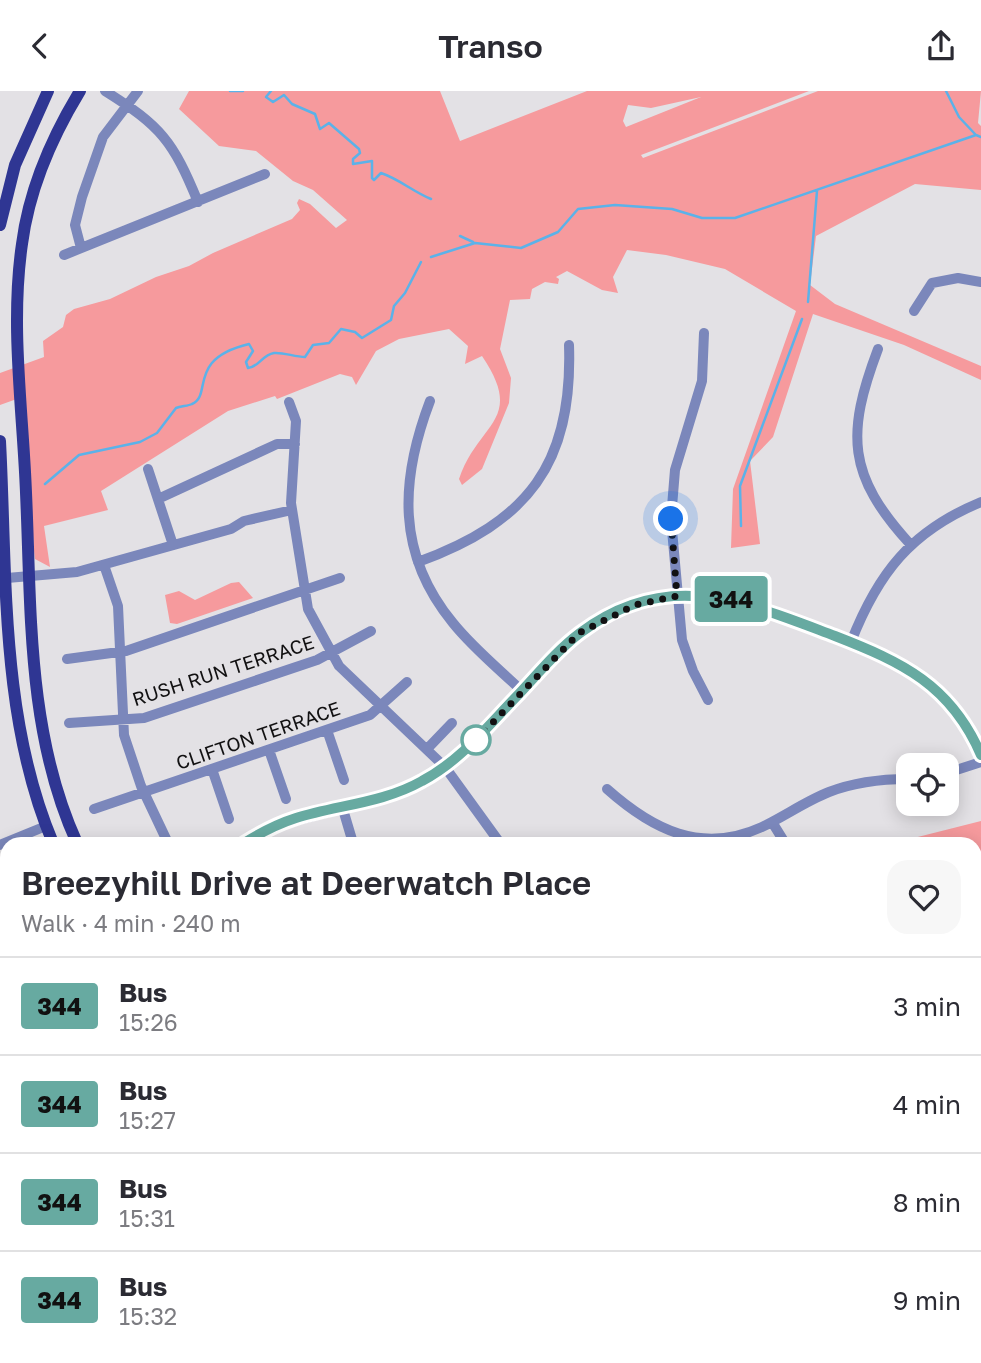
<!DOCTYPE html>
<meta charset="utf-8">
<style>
body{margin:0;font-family:"Golos Text",sans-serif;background:#f7f7f7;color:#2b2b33;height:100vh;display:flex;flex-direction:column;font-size:26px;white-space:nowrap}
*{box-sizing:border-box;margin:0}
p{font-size:23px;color:#7c7c81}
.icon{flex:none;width:38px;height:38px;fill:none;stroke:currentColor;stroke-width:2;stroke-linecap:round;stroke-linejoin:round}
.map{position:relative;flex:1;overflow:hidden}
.side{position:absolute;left:0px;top:746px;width:982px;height:527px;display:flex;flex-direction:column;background:#fff;border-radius:21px 21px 0 0;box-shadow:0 4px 18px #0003}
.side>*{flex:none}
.badge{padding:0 14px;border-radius:5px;font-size:24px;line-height:46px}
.controls{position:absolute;left:896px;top:662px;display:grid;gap:14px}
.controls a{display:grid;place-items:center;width:63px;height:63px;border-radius:14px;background:#fff;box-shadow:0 4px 18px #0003;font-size:35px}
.you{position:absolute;width:35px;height:35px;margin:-18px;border:5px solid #fff;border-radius:50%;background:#1a73e8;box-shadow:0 0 0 10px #1a73e833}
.map>.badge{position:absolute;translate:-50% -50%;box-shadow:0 0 0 4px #fff}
.round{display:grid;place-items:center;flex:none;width:74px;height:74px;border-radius:21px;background:#f7f7f7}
.headline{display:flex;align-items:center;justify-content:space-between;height:119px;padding:0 21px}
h1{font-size:33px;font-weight:600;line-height:52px}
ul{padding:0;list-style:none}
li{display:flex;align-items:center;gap:21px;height:98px;padding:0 21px;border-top:2px solid #e1e1e2}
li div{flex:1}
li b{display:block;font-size:26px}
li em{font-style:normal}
li .badge{min-width:77px;font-weight:700;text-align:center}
header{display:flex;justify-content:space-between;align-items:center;height:91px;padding:0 21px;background:#fff;font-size:32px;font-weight:600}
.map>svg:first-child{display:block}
.green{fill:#f69a9d;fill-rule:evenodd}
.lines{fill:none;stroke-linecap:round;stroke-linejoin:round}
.stream{stroke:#5bb2e9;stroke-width:2.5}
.minor{stroke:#7b87bb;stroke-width:10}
.major{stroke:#2f3693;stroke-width:12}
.line-casing{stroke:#fff;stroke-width:16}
.line{stroke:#67aaa1;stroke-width:10}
.walk{stroke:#121112;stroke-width:7;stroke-dasharray:0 12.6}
.stop-dot{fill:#fff;stroke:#67aaa1;stroke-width:3.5}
.labels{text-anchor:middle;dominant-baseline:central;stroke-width:5;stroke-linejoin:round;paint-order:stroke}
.street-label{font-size:19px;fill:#121112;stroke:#e3e1e5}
</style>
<header><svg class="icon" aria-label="back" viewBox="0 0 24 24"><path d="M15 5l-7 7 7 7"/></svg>Transo<svg class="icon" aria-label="share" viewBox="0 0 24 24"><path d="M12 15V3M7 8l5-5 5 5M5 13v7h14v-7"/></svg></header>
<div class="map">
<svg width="981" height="1272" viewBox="0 0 981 1272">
<rect width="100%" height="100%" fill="#e3e1e5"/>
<path class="green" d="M189,0H440L460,50L587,0H809L641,64L643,67L818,0H981L978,32L981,35V99L915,93L816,145L810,194L835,213L981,275V289L904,254L813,223L773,346L750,370L760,453L731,457L733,398L796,220L725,178L666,164L627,159L613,186L618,202L602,199L567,180L556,186L559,188L558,193L545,191L532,198L530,208L510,209L500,258L511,287L509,312L482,378L462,394L459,388C478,331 526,330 482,265L465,273L468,255L449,238L399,248L376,260L356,294L352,286L340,283L277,308L275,305L228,320L101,400L108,419L44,435L50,476L35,468L34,460L25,305L0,314V282L44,266L43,250L63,236L66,224L74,218L110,208L156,186L189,175L213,162L292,128L300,119L297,112L299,108L310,113L336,137L347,129L313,99L293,90L256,60L219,55L179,18ZM701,6L626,36L623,30L628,14L651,17Z
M239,491L253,507L177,533L170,532L165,504L179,500L195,509L231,492Z
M981,730V953L975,960V752H894Z
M975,1103H981L980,1199L975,1192Z"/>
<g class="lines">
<path class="stream" d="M230,0H243
M271,0L266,6L273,11L284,4L292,13L315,23L320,38L329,32L359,58L360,62L353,68V73L372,70V87L374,89L381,82C399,88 412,100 431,108
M946,0L959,26L975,43
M460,145L473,151
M431,166L475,152L521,157L558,141L578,118L615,114L672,118L702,127H735L976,44L981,46
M808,211L817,100
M45,393L79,364L140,351L157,342L176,317C181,315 188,315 192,313C213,304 186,268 249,253L253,260L246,271L248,277C259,276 262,264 274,262C283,261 295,266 305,266L313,254L329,252L341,238L355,241L362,247L391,229L394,215L405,202L421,171
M741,435L740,395L802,228"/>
<path class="minor" d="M105,0C161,35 173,50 198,111
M81,157L75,134L82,106L103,46L138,0
M64,164L265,83
M914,220L932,192L958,187L981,191
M704,242L702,290L675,379L671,428L682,549L693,580L708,609
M878,258C846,343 847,384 910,453
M430,310C400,389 396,463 453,532C473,557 499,578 522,600
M289,311L296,330L291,412L308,518L339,575L445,676L500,752
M148,378L173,454
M158,408L277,353H295
M418,471C528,431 573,373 569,254
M104,474L118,515L124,644L141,695L168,752
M7,487L77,481L231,438L244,430L292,419
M851,551C878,482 911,440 981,411
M67,568L126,560L340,487
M69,632L144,627L317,569L371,540
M327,639L344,689
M427,658L452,632
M269,659L286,708
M212,678L229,728
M947,682L981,671
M607,698C652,738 701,764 762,736C785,725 806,710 829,701C855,691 881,688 908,688
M342,715L353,752
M94,718L370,624L407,591
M772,731L785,752
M244,752C304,716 366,722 422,691C460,670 487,636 516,606C537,584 556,560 580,542C668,476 744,510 835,545C902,571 951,594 981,664
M0,754L46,735
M0,881L7,878
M0,919L7,915
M975,976L981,970
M975,1097H981
M975,1201L981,1207
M861,1265L866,1272
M699,1272L705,1265"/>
<path class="major" d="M0,134L15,74L48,0
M0,350C7,484 0,627 53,752
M77,752C24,636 32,506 25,381C21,306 11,228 22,153C29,99 52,46 80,0
M536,1265L543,1272
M570,1265L578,1272"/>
</g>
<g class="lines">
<defs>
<path id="line" d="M244,752C260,742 277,733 296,727C338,714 383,712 422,690C460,670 487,636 516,606C537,584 556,560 580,542C668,476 744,511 835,545C902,571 951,594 981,664"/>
</defs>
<use href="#line" class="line-casing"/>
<use href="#line" class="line"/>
<path class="walk" d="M476,649L579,542L635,514L677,505L671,428"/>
</g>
<circle class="stop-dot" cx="476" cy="649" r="14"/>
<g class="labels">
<g class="street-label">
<text transform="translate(223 579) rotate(-18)">RUSH RUN TERRACE</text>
<text transform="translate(258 644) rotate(-19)">CLIFTON TERRACE</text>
</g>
</g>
</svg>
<div class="controls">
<a><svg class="icon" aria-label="locate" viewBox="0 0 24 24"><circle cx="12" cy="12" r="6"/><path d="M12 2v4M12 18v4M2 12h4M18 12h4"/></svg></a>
</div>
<div class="you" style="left:671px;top:428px"></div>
<b class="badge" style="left:731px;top:508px;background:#67aaa1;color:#111">344</b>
<section class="side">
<div class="headline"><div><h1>Breezyhill Drive at Deerwatch Place</h1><p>Walk · 4 min · 240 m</p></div><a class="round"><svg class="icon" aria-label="heart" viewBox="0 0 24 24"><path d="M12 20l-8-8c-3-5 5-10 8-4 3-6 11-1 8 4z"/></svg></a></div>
<ul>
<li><span class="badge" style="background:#67aaa1;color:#111">344</span><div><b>Bus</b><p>15:26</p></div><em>3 min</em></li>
<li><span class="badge" style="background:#67aaa1;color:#111">344</span><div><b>Bus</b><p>15:27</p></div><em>4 min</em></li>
<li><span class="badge" style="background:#67aaa1;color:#111">344</span><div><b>Bus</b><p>15:31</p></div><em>8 min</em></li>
<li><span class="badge" style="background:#67aaa1;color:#111">344</span><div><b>Bus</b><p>15:32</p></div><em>9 min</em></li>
</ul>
</section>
</div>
